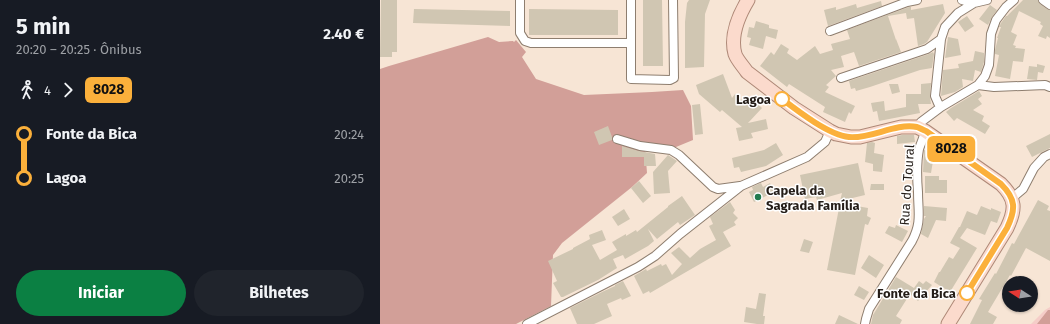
<!DOCTYPE html>
<html lang="pt">
<meta charset="utf-8">
<style>
body{margin:0;font-family:"Fira Sans",sans-serif;background:#20242c;color:#f1f3f6;height:100vh;display:flex;flex-direction:column;font-size:15px;white-space:nowrap}
*{box-sizing:border-box;margin:0}
p{font-size:13px;color:#9ea1a6}
.icon{flex:none;width:22px;height:22px;fill:none;stroke:currentColor;stroke-width:2;stroke-linecap:round;stroke-linejoin:round}
.map{position:relative;flex:1;overflow:hidden}
.side{display:flex;flex-direction:column;background:#171b24;width:380px}
.side>*{flex:none}
.badge{padding:0 8px;border-radius:6px;font-size:14px;line-height:26px}
.needle{width:26px;rotate:282deg}
.tools{position:absolute;left:622px;top:276px;display:grid;gap:8px}
.tools a{display:grid;place-items:center;width:36px;height:36px;border-radius:50%;background:#171b24;box-shadow:0 1px 3px #0004;font-size:20px}
.map>.badge{position:absolute;translate:-50% -50%;box-shadow:0 0 0 2px #fff}
.legs{display:flex;align-items:center;gap:6px;height:44px;padding:0 16px;font-size:13px}
.legs p{margin-inline-start:auto}
.head{display:flex;align-items:center;justify-content:space-between;height:68px;padding:0 16px}
h1{font-size:22px;font-weight:700;line-height:30px}
.action{display:flex;gap:8px;margin-top:auto;padding:8px 16px}
.action a{flex:1;height:46px;border-radius:24px;background:#0b8043;color:#fff;font-size:16px;font-weight:700;line-height:46px;text-align:center}
.action a+a{background:#20242c;color:#f1f3f6}
ul{padding:0 16px;list-style:none}
li{display:flex;align-items:center;gap:14px;height:44px;font-size:15px}
li i{display:grid;place-items:center;width:6px;height:100%;margin:0 5px;background:currentColor}
li i::after{content:'';width:10px;height:10px;margin:-5px;border:3px solid;border-radius:50%;background:#171b24}
li p{margin-inline-start:auto}
li:first-child i{background:linear-gradient(#0000 50%,currentColor 0)}
li:last-child i{background:linear-gradient(currentColor 50%,#0000 0)}
main{display:flex;flex:1;min-height:0}
.map>svg:first-child{display:block}
.green{fill:#f5cdc8}
.forest{fill:#d29f98}
.building{fill:#d0c6b2}
.lines{fill:none;stroke-linecap:round;stroke-linejoin:round}
.street-casing{stroke:#8e7e6f;stroke-width:10}
.primary-casing{stroke:#ae8877;stroke-width:15}
.street{stroke:#fff;stroke-width:8}
.primary{stroke:#fbdacc;stroke-width:13}
.line-1-casing{stroke:#fff;stroke-width:9}
.line-1{stroke:#fbb03b;stroke-width:6}
.stop-1-dot{fill:#fff;stroke:#fbb03b;stroke-width:2}
.poi-dot{fill:#227b4f;stroke:#fff;stroke-width:1.5}
.labels{text-anchor:middle;dominant-baseline:central;stroke-width:3;stroke-linejoin:round;paint-order:stroke}
.stop-label{font-size:13px;font-weight:bold;fill:#241d18;stroke:#fff;text-anchor:end}
.street-label{font-size:13px;fill:#241d18;stroke:#fff}
.poi-label{font-size:13px;font-weight:bold;fill:#241d18;stroke:#fff;text-anchor:start}
</style>
<main>
<section class="side">
<div class="head"><div><h1>5 min</h1><p>20:20 – 20:25 · Ônibus</p></div><b>2.40 €</b></div>
<div class="legs"><svg class="icon" aria-label="walk" viewBox="0 0 24 24"><circle cx="13" cy="4" r="2"/><path d="M13 8l-2 6 4 7M11 14l-3 7M7 12l3-4h3l4 4"/></svg>4<svg class="icon" aria-label="forward" viewBox="0 0 24 24"><path d="M9 5l7 7-7 7"/></svg><b class="badge" style="background:#fbb03b;color:#111">8028</b></div>
<ul>
<li><i style="color:#fbb03b"></i><b>Fonte da Bica</b><p>20:24</p></li>
<li><i style="color:#fbb03b"></i><b>Lagoa</b><p>20:25</p></li>
</ul>
<div class="action"><a>Iniciar</a><a>Bilhetes</a></div>
</section>
<div class="map">
<svg width="670" height="324" viewBox="0 0 670 324">
<rect width="100%" height="100%" fill="#f7e5d5"/>
<path class="green" d="M670,307V324H651L665,310Z"/>
<path class="forest" d="M108,37L119,42L133,41L134,42L136,40L146,52L142,57L156,79L204,95L272,92L303,90L311,106L313,140L296,147H265L267,173L252,187L182,243L173,255L171,306L136,324H0V69L9,66Z
M668,310H670V324H657Z"/>
<path class="building" d="M1,0H17V52H12V57H0Z
M263,0H282L283,66H263Z
M309,0H330L325,14L324,67L305,68V22L307,3Z
M643,0H658L660,4L667,9L670,10V38L667,36L666,39L658,36L663,26L660,24L661,22L639,11L631,32L637,35L633,45L636,46L635,48L645,49L643,62L633,61L630,79L615,76L619,55L615,54V50L618,38H617L621,27H619L621,23L626,16H627Z
M501,1L502,6L448,26L444,10L456,7V10L476,4L477,8Z
M563,4L565,13L547,42L544,44L538,46L534,18L527,19L526,13L508,16L516,40V39L521,52L479,66L474,52L461,56L464,67L451,70L456,76L446,85L449,87L445,92L475,106L471,114L469,112L465,122L443,112L445,107L409,84L407,87L380,66L391,52L394,55L401,44L409,49L407,53L417,60L435,46L440,54L453,50L451,44L470,39L467,30L529,7H531V10Z
M610,5L617,10L612,17L608,25L599,19Z
M34,9L130,11V26L33,23Z
M149,9L238,10V35H149Z
M587,16L594,26L585,32L578,22Z
M376,21L389,25V28L398,30L396,39L386,36L383,49L369,45L371,38L367,37L369,27L374,28Z
M568,37L578,39L581,55L565,58Z
M595,51L604,53V62L601,72L595,70L593,81L582,79L583,87L575,92L561,96L563,70L579,68L578,64L593,61Z
M553,52L554,54L552,68L540,70L490,87L476,91L475,88L471,89L469,81L549,54Z
M657,64L665,66L663,73L658,72L657,80L647,79L649,66L657,67Z
M343,74L352,98L355,94L369,106L374,101L382,108L368,123L386,119L388,129L371,133L373,138L359,141L356,128L362,127L342,110L340,112L319,94L316,85Z
M551,83L550,96L551,104H538L540,113L499,121L497,111L493,112L491,103L504,101L505,111L526,107V94H541V84Z
M509,84H518L520,92L512,94Z
M599,91L602,96L598,99L602,104L593,110L604,116L602,121L610,126L605,134L577,118L574,121L566,112L571,108Z
M320,104L323,134L315,135L312,105Z
M228,126L232,137V140L219,145L214,132Z
M670,134V148L652,157L646,146Z
M522,135H534L535,142L517,144V136Z
M492,142L495,143L494,153L504,155L502,172L493,171V164L485,162L487,143Z
M396,143L403,155L386,166L361,172L359,167L354,168L352,158L384,150Z
M242,146L259,151L275,154L276,166H264V157H242Z
M544,150L559,153L557,162L553,161L551,173L543,172Z
M288,155L297,161L288,171L290,193L274,194L273,172Z
M478,163L485,195L460,201L462,193L437,200L436,197L425,199L420,175Z
M545,176H559V180H567V193H545Z
M259,181L271,196L263,203L251,188Z
M381,183L383,187L390,183L394,192L374,202L369,192L373,190L372,187Z
M491,184H504V190H490Z
M302,196L315,215L300,225L298,222L277,239L268,229L274,241L268,246L245,259L243,255L233,259L237,268L218,280L183,297H181L173,283L177,281L168,261L193,249V248L210,239L209,235L222,230L226,240L212,245L220,260L237,250L232,242L246,234V236L256,230L257,232L288,207V206Z
M658,200L669,206L667,210L670,211V261L646,248L631,276L630,275L608,312L617,317L613,324H590L602,300L599,299L615,273L616,274L632,243L634,244Z
M350,202L355,210L353,213L358,218L354,222L356,225L343,232L351,246L294,279L270,293L269,291L263,294L254,276L266,269L267,271L281,264L282,266L286,264L292,275L302,264L291,253L299,247L310,258L320,249L336,240L329,226L333,224L330,217Z
M460,203L488,208L487,216L491,218L488,225L485,224L475,275L447,270Z
M544,206L567,208L566,221L556,220L548,238L541,234L544,219L546,216H544Z
M601,206L611,210V208L621,212L617,223L611,221L605,235L587,228L580,238L597,248L570,292L554,282L559,272H560L569,257L573,259L580,248L570,243L579,227H580L587,211L597,215Z
M244,209L250,219L238,226L232,217Z
M516,225L528,231L522,242L505,233L509,226L515,228Z
M424,239L433,242L429,253L420,251Z
M489,255L504,265L496,278L481,268Z
M516,277L534,288L539,281L543,284L546,281L552,285L538,301L530,294L516,316L522,320L520,324H491L493,315Z
M243,281L251,296L242,300L241,298L227,304L232,316L214,324H197L190,308L222,292L235,286V285Z
M479,286L489,292L484,300L474,295Z
M379,293L386,294L383,316H385L384,324H377L364,322L366,307L376,309Z
M459,315L478,324H455Z"/>
<g class="lines">
<defs>
<path id="street" d="M140,0V33L145,41L151,43H251
M251,0V79L290,80L294,78L293,0
M582,0L594,3L607,0
M663,0L670,5
M450,31L527,2L537,0
M461,78L547,49L561,39
M598,85L614,87L665,85L670,87
M561,107L558,103L555,96L561,39L565,27L578,13L594,3
M537,127L541,122L561,107L598,85L605,76L609,65L611,34L616,20L626,7L634,0
M237,139L260,146L291,150L299,155L333,187L338,189L360,186
M632,198L643,189L654,168L664,157L670,154
M147,324L258,267L275,256L300,234L361,186L427,157L445,142L450,131
M485,324L486,319L489,309L532,241C542,222 538,212 538,192C537,180 537,160 539,149C541,143 544,137 545,131"/>
<path id="primary" d="M368,0C359,15 350,36 355,54C357,60 363,66 367,72L414,108L450,131L456,134L471,137H480L521,127H537L545,131L621,184C636,199 636,209 627,228L568,324"/>
</defs>
<use href="#street" class="street-casing"/>
<use href="#primary" class="primary-casing"/>
<use href="#street" class="street"/>
<use href="#primary" class="primary"/>
</g>
<g class="lines">
<defs>
<path id="line-1" d="M402,99C419,112 449,135 469,137C492,139 514,123 537,127C540,128 543,130 546,131L621,184C636,199 636,209 627,228L587,293"/>
</defs>
<use href="#line-1" class="line-1-casing"/>
<use href="#line-1" class="line-1"/>
</g>
<g class="stop-1-dot">
<circle cx="402" cy="99" r="7"/>
<circle cx="587" cy="293" r="7"/>
</g>
<circle class="poi-dot" cx="378" cy="197" r="4"/>
<g class="labels">
<g class="stop-label">
<text x="391" y="99">Lagoa</text>
<text x="576" y="293">Fonte da Bica</text>
</g>
<g class="street-label">
<text transform="translate(527 185) rotate(-86)">Rua do Toural</text>
</g>
<g class="poi-label">
<text x="386" y="190">Capela da<tspan x="386" dy="15">Sagrada Família</tspan></text>
</g>
</g>
</svg>
<div class="tools">
<a><svg class="needle" viewBox="-14 -14 28 28"><path d="M0-13l5 13h-10z" fill="#e53935"/><path d="M0 13l5-13h-10z" fill="#9ea1a6"/></svg></a>
</div>
<b class="badge" style="left:571px;top:149px;background:#fbb03b;color:#111">8028</b>
</div>
</main>
